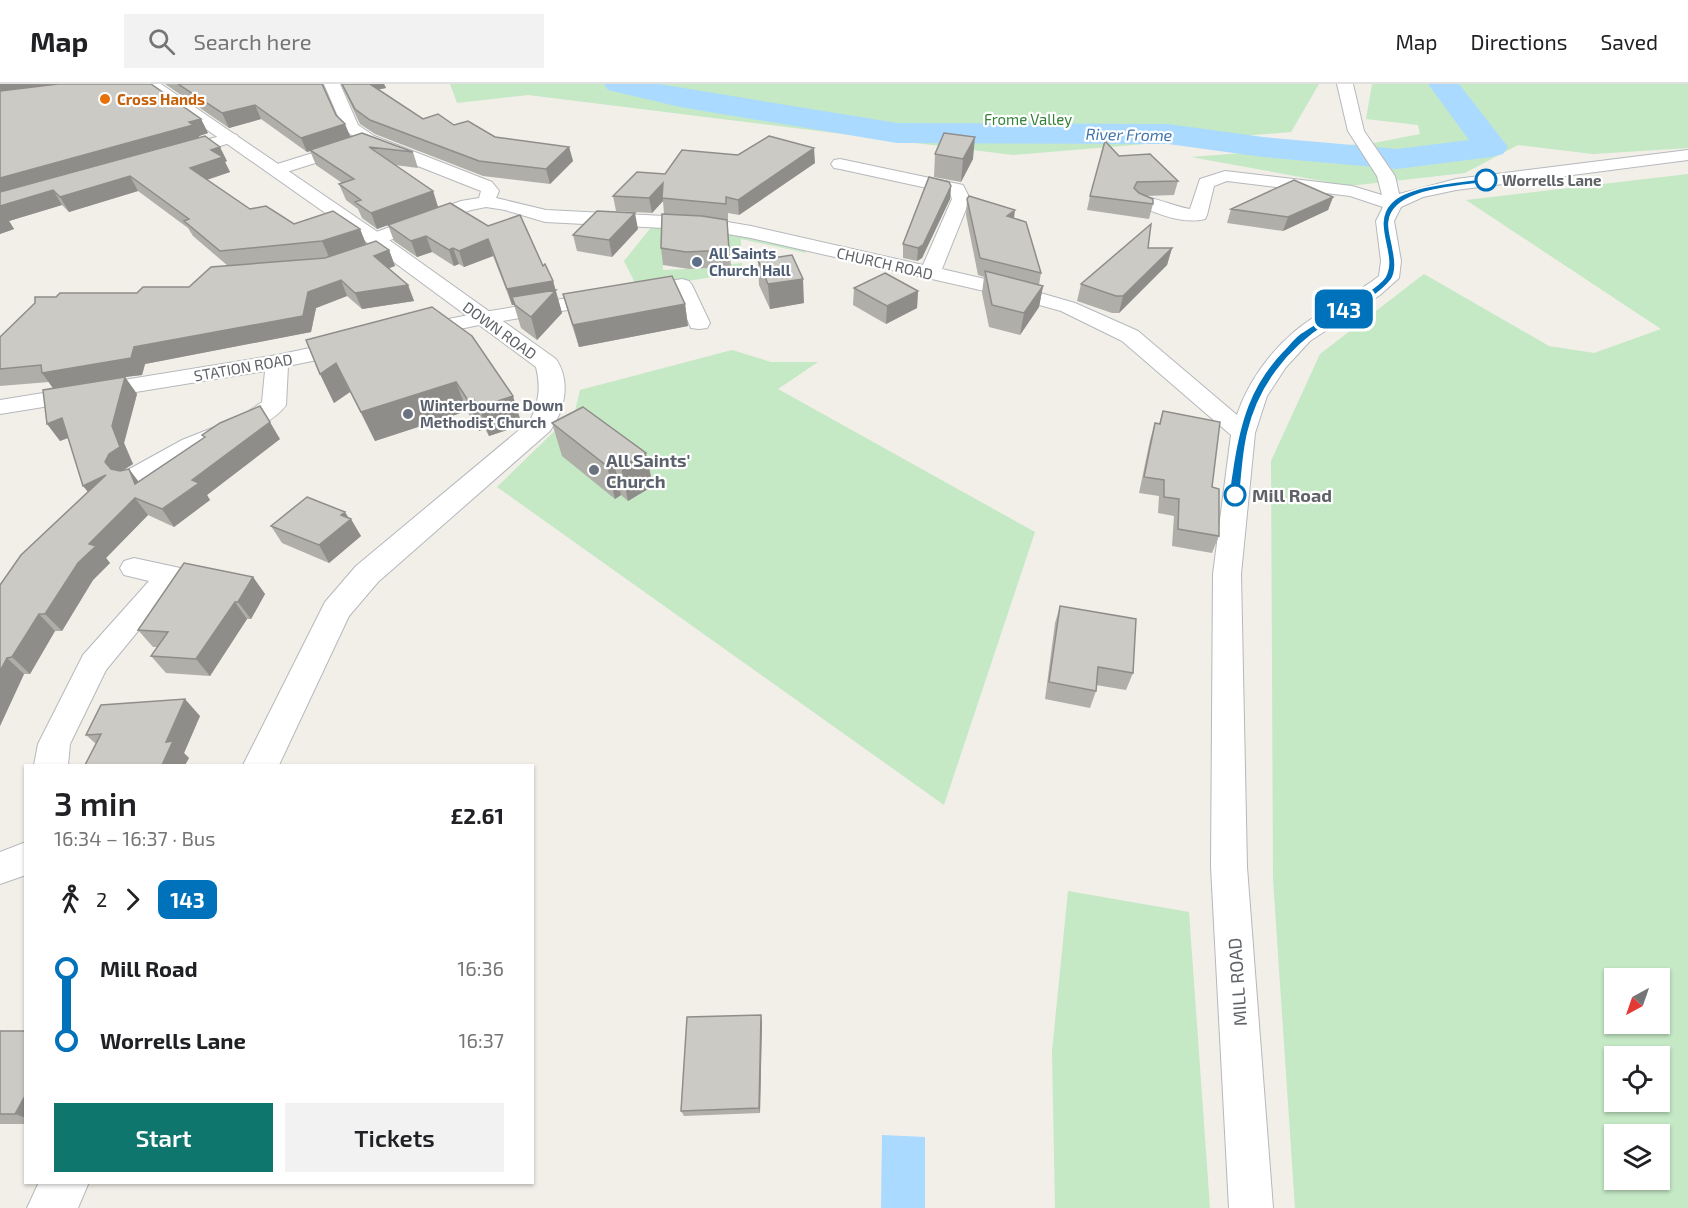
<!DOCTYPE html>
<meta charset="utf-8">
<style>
body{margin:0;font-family:"Exo 2",sans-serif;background:#f2f2f2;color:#202124;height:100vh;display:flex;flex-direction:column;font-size:22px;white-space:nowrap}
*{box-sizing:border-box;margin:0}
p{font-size:20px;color:#757577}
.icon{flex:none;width:33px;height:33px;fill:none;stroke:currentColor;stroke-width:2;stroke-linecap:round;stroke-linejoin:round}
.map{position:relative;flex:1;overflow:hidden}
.drawer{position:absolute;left:24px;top:680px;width:510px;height:420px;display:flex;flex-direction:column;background:#fff;border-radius:0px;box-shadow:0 2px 4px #0004}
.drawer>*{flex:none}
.badge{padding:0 12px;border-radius:9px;font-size:21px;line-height:39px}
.needle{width:39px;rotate:220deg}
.fabs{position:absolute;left:1604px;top:884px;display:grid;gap:12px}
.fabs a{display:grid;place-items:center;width:66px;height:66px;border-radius:0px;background:#fff;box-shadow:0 2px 4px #0004;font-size:30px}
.map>.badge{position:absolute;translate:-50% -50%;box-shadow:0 0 0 3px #fff}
.legs{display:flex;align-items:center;gap:9px;height:66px;padding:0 30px;font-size:20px}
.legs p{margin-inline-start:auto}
.summary{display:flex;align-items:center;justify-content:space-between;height:102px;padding:0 30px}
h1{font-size:33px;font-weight:600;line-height:45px}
.primary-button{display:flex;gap:12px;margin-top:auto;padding:12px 30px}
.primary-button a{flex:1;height:69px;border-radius:0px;background:#0f766e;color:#fff;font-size:24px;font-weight:600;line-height:69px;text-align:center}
.primary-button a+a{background:#f2f2f2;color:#202124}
ul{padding:0 30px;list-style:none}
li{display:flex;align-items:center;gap:21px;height:72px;font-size:22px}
li i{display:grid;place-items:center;width:9px;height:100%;margin:0 8px;background:currentColor}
li i::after{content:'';width:15px;height:15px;margin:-8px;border:4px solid;border-radius:50%;background:#fff}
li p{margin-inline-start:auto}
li:first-child i{background:linear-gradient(#0000 50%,currentColor 0)}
li:last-child i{background:linear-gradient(currentColor 50%,#0000 0)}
header{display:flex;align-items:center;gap:36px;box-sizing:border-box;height:84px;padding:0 30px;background:#fff;border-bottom:2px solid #e0e0e0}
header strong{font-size:28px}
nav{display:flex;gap:33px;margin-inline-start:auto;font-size:21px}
.search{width:420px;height:54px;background:#f2f2f2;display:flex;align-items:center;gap:15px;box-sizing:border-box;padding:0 21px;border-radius:0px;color:#757577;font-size:22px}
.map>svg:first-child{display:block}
.green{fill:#c5e8c5;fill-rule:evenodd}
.water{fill:#aadaff}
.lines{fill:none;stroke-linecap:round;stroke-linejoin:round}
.river{fill:#aadaff;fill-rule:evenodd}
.minor-casing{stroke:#b5b8bc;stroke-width:2}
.tertiary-casing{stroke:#b5b8bc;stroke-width:2}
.minor{fill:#fff;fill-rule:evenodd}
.tertiary{fill:#fff;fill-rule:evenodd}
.wall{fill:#afaea9}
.shaded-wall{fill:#8f8d8a}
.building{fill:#cccac5;stroke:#8f8d8a;stroke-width:1.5}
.line-1{fill:#0072bc;stroke:#fff;stroke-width:1.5}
.food-dot{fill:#e8710a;stroke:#fff;stroke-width:2}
.stop-1-dot{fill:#fff;stroke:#0072bc;stroke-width:3}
.service-dot{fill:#5c6f8a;stroke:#fff;stroke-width:2}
.worship-dot{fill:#6b7280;stroke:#fff;stroke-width:2}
.labels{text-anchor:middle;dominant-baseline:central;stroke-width:4.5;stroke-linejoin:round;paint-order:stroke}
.far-food-label{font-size:15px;font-weight:bold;fill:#c56008;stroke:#fff;text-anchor:start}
.far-park-label{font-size:15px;fill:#348238;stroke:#fff}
.far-stop-label{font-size:15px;font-weight:bold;fill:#5f6368;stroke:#fff;text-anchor:start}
.far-service-label{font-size:15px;font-weight:bold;fill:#4e5e75;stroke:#fff;text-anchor:start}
.far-street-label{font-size:15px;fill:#5f6368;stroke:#fff}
.far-worship-label{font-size:15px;font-weight:bold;fill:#5b616d;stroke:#fff;text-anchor:start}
.far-water-label{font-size:16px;font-style:italic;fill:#4174aa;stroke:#fff}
.worship-label{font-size:18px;font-weight:bold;fill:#5b616d;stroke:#fff;text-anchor:start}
.stop-label{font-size:18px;font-weight:bold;fill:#5f6368;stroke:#fff;text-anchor:start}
.street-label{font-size:18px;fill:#5f6368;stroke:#fff}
</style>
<header>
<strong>Map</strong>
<div class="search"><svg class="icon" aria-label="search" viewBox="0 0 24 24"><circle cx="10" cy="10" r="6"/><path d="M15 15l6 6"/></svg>Search here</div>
<nav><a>Map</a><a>Directions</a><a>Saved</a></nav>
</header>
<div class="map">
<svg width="1688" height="1124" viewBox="0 0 1688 1124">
<rect width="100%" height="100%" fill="#f1efe8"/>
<path class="green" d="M450,0H1319L1291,48L1013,71L528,11L457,19Z
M1372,0H1688V64L1593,70L1518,61L1465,89L1349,102L1191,73L1374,59L1420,50L1418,41L1366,35Z
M1688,90V1124H1295L1273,795L1271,377L1320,270L1424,190L1549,262L1594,269L1661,245L1466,116ZM1614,894H1659V939H1614ZM1614,972H1659V1017H1614ZM1614,1050H1659V1095H1614Z
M653,141L712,142L802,163L806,169L741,155V167L663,171V186L731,183V180L742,179L744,188L638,205L624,177Z
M732,266L771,278H818L778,305L1035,448L944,721L497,403L575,327L580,306Z
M1068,807L1189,828L1210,1124H1055L1052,967Z"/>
<path class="water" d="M882,1051L925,1053V1124H881Z"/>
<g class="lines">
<path class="river" d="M604,0H659L897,39L1168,40L1263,53L1397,65L1469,56L1428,0H1459L1508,63L1503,70L1491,73L1397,85L1263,73L1168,60L897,59L680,23L608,6Z"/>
<defs>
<path id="minor" d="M324,0H340L358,41L374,52L492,98L499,107L496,114L546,126L704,134L751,142L923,181L952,115L950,109L840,85L834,84L831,80L834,76L840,75L963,101L970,115L942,185L1023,204L1075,219L1138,247L1237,331C1247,300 1269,269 1294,248C1319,226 1353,213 1379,192L1381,177L1376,137L1383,123L1350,112L1227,97L1214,102L1207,131L1205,135C1182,141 1157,129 1136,121L1133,117L1136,113C1149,110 1174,123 1190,125L1200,95L1225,87L1352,102L1382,111L1377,92L1348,47L1337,0H1353L1364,47L1395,92L1399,110L1456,95L1688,66V76L1456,106L1423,113L1401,123L1394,137L1401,177L1399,194L1380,211L1310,257L1286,283L1267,312L1255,349L1241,490L1247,783L1273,1124H1229L1211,783L1213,490L1231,351L1122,257L1061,227L1011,213L751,154L704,146L545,138L505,126L486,123L471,126L382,159H368L365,155L368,151L461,117L479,114L481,107L362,60L343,44Z
M231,49L237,51L239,54L237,57L176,75L168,70L170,66Z
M351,57L357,58L359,62L357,66L277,91L271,90L268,86L271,82Z
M682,195L689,197L692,201L710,239L707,244L699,245L691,244L675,208L484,240L416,254L408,253L405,248L408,243L484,228Z
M352,255L360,257L363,262L360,267L288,282L286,321C269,345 225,354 199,367C180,377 161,389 142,400L133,402L124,400L120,394L124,388L182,356L240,333L262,318L265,287L0,330V316L277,271Z
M134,474L180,484L184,491L106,586L70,660L68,681H34L38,660L83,571L149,497L124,491L120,484L124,477Z
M26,758V791L0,800V768Z"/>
<path id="tertiary" d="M142,0H161L382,151L556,275C571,297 565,326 550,347L378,498L349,532L279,681H243L325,518L356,482L530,337C539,318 541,303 536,283L368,159Z
M39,1098H89L78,1124H27Z"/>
</defs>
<use href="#minor" class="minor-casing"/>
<use href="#tertiary" class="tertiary-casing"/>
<use href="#minor" class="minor"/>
<use href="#tertiary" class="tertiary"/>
</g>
<path class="wall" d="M0,0L201,35L208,49L199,52V54L227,77L225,78L230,88L207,96L250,125L294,140L360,145L366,160L389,166L395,182L388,184L408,201L414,217L362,225L347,212L316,224L311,248L145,280L142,291L125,293L137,310L124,359L133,380L123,386L129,385L138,398L204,354L202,351L280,355L207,411L210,416L174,443L148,431L106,474L110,479L93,496L62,547H55L30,590H24L0,642V501L88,408L68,354L60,357L54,304L49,298L0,302V253L56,213L137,209L189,203L228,182L193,152L188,144L138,107L69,128L62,121L9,137L14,145L0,150Z
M165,0H323L336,31L350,53L413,68L418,84L395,81L433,107L438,123L543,182L553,197L562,229L537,256L521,244L514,221H512L493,172L464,183L459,180L454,182L432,168L417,173L394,157L388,141L377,145L362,134L358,125L346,116L339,100L342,99L316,81L310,67L307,68L261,35L229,44Z
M341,0H384L386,4L378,5L423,35L454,41L495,53L569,63L573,77L550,100L483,92L375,50L360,40Z
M935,70L973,75L961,98L934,93Z
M1119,72L1178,97L1174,111L1145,112L1153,120L1149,135L1087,126L1090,112Z
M815,79L739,131L728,129V136L722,135L727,136L731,183L689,185L663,181L661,164L664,130L663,117L652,129L616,127L613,112L665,90Z
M951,102L950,115L922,174L917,177L903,174V160Z
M1333,113L1328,126L1283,147L1227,139L1231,125Z
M967,115L1014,134L1041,189L1039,201L1043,202L1039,223L1020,251L989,243L982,209L984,193L978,191L966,131Z
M638,145L612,173L577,167L573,151Z
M1148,164H1172L1167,181L1119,229H1112L1077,217L1081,200Z
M758,176L804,219L770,225L759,201Z
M854,204L918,207L917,224L886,240L853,221Z
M563,210L685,220L688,242L579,263L569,232Z
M432,223L522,341L489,352L485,345L479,347L467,327L375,357L350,308L334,319L320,290Z
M1163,327L1212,403L1219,452L1212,469L1172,462L1174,432L1158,429L1159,412L1139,409L1150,356L1155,339L1159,340Z
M552,339L653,402L628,417L621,411L615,415L562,372Z
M348,434L361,452L329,479L282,459L271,442Z
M253,493L265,510L251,535H247L210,592L166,589L151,572L157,563H153L138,546Z
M1060,522L1133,589L1126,606L1096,601V607L1090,624L1045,615L1055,539Z
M200,632L184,669L189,674L185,681H85L96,660L86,651Z
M762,937L760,1029L684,1032L681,1027Z
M0,947H26V1040H0Z"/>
<path class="shaded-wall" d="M0,0H60L0,8Z
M364,0H384L386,4L367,8Z
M255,21L261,35L229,44L222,29Z
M201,35L208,49L199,52L200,55L0,112V94Z
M345,40L351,54L307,68L301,54Z
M975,53L973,75L961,98L963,75Z
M220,63L227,77L225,78L230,88L197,99L190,84L211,66Z
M569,63L573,77L550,100L546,85Z
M814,64L815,79L739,131L738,116Z
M130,92L138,107L69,128L60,113Z
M663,99V117L652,129L649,114Z
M951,102L950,115L922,174L917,177L918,164Z
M53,106L62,121L9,137L14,145L0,150V122Z
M433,107L438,123L377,145L371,129Z
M1333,113L1328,126L1283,147L1288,133Z
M1015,126L1013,142L1007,132Z
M635,129L638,145L612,173L609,156Z
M360,145L366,160L329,173L322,157Z
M426,152L432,168L417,173L411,157Z
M488,155L493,172L464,183L459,167Z
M453,164L459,180L454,182L449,166Z
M1172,164L1167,181L1119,229L1123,212Z
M389,166L395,182L380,188L374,172Z
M803,195L804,219L770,225L768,200Z
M341,196L347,212L316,224L311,248L145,280L142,291L125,293L137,310L124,359L133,380L122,387L118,395L42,289L134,263L308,208Z
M553,197L562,229L537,256L531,233L512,213L514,221H512L507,205Z
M408,201L414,217L362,225L355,209Z
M1043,202L1039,223L1020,251L1024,229Z
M918,207L917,224L886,240L887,222Z
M685,220L688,242L579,263L573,241Z
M336,279L350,308L334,319L320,290Z
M456,298L467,327L375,357L361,328Z
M513,312L522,341L489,352L479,323Z
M474,316L485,345L479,347L469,318Z
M62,334L75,351L60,357L47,340Z
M270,338L280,355L207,411L210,416L174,443L162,425L192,396Z
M646,369L653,402L628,417L621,383Z
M614,378L621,411L615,415L607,382Z
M129,385L142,402L135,400Z
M106,391L97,419L83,402Z
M135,414L148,431L106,474L110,479L93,496L62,547L45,530L89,460Z
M345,428L350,436L351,435L361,452L329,479L319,461L341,431Z
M253,493L265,510L251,535L238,518Z
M235,518L247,535L210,592L196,575Z
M39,530L55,547L30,590L12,573Z
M7,574L24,590L0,642V587Z
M185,615L200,632L184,669L189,674L185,681H162L166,658Z
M761,931L762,937L760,1029L759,1024Z
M26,1010V1034L15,1030Z"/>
<path class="building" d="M58,0H151L201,35L189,38L193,41L0,94V7Z
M178,0H322L336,31L345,40L301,54L255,21L222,29Z
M342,0H370L423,35L438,30L454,41L468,37L495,53L569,63L546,85L479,77L370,36L355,25Z
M362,49L413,68L369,63L433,107L371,129L355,118L361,116L339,100L354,95L310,66Z
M944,49L975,53L963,75L935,70Z
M205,52L220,63L211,66L223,73L190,84L250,125L266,122L294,140L333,127L360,145L322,157L220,167L184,137L189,135L130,92L60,113L53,106L0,122V108Z
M769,52L814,64L738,116L726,113V120L662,114L663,99L649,114L613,112L637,88L665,90L682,66L738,71Z
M1105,57L1119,72L1150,70L1178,97L1137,98L1134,104L1139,109L1153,115V120L1090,112Z
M929,93L949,98L951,102L923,161L918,164L903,160Z
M1294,96L1333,113L1288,133L1231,125Z
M969,112L1015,126L1007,132L1026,138L1041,189L980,174L967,115Z
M450,119L488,142L520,131L543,182L545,180L553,197L507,205L488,155L459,167L453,164L449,166L426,152L411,157L388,141Z
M597,127L635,129L609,156L573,151Z
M662,130L702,132L727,136L729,166L686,168L661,164Z
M1151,140L1148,164H1172L1123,212H1116L1081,200Z
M376,157L389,166L374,172L408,201L355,209L341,196L308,208L303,232L134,263L131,274L42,289L41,281L0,285V253L35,219V213H56L60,209H137L143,203H189L211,183L325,174Z
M792,171L803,195L768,200L758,176Z
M985,187L1043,202L1024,229L992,221Z
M885,189L918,207L887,222L854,204Z
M672,192L685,220L573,241L563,210Z
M556,206L531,233L515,221L512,213Z
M432,223L472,252L513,312L479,323L474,316L469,318L456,298L361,328L336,279L320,290L306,256Z
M125,293L112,342L120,363L109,370L105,378L111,385L120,387L129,385L135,400L205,353L202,351L220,339L260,322L270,338L192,396L199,399L162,425L135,414L89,460L96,462L78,479L45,530H39L12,573L7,574L0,587V501L21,471L106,391L83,402L62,334L47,340L43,306Z
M583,323L646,369L621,383L614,378L607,382L552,339Z
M1163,327L1220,338L1212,403L1219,405V452L1178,445L1179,415L1164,413V396L1144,393L1155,339L1160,340Z
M307,413L345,428L341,431L351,435L319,461L271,442Z
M184,479L253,493L238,518H235L196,575L151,572L168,548L138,546Z
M1060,522L1136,535L1133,589L1098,583L1096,607L1049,598Z
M185,615L166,658L173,657L162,681H85L101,650L86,651L101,621Z
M761,931L759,1024L681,1027L687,933Z
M0,947H26V1010L15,1030H0Z"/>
<path class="line-1" d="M1486,94L1489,98C1463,103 1392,103 1389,138C1388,146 1392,157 1393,165C1395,174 1397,188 1391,196C1376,215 1347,227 1327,240C1288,265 1259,302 1248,348C1243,368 1242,390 1240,411L1235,415L1231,414C1228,405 1232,392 1233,382C1240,337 1250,302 1282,268C1288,262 1294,254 1301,249C1319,236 1375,208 1385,193C1398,171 1370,141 1391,119C1408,100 1462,98 1486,94Z"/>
<circle class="food-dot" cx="105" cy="15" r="6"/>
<g class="stop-1-dot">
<circle cx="1486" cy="96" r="10"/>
<circle cx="1235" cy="411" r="10"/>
</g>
<circle class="service-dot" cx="697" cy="178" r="6"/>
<g class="worship-dot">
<circle cx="408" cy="330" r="6"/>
<circle cx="594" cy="386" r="6"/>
</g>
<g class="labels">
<g class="far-food-label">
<text x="117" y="15">Cross Hands</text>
</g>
<g class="far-park-label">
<text x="1028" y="35">Frome Valley</text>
</g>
<g class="far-stop-label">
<text x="1502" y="96">Worrells Lane</text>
</g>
<g class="far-service-label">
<text x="709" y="169">All Saints<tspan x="709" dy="17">Church Hall</tspan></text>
</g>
<g class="far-street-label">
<text transform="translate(885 179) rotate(13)">CHURCH ROAD</text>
<text transform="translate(500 246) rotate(36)">DOWN ROAD</text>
<text transform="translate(243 283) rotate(-10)">STATION ROAD</text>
</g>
<g class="far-worship-label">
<text x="420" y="321">Winterbourne Down<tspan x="420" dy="17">Methodist Church</tspan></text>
</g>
<g class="far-water-label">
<text transform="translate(1129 50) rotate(1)">River Frome</text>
</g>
<g class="worship-label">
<text x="606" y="376">All Saints'<tspan x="606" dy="21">Church</tspan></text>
</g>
<g class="stop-label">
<text x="1252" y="411">Mill Road</text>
</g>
<g class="street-label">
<text transform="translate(1237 898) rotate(-94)">MILL ROAD</text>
</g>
</g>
</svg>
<div class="fabs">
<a><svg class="needle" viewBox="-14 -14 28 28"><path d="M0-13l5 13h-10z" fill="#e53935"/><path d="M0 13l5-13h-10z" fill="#757577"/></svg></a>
<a><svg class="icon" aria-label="locate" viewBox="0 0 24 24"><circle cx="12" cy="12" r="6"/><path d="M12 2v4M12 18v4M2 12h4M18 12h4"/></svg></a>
<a><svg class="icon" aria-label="layers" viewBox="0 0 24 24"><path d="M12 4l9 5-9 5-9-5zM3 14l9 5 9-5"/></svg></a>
</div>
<b class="badge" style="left:1344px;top:225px;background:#0072bc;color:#fff">143</b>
<section class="drawer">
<div class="summary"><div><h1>3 min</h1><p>16:34 – 16:37 · Bus</p></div><b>£2.61</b></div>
<div class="legs"><svg class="icon" aria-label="walk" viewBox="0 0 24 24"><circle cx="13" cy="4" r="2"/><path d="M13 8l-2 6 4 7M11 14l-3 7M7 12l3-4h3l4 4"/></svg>2<svg class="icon" aria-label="forward" viewBox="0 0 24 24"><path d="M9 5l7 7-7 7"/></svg><b class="badge" style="background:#0072bc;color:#fff">143</b></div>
<ul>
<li><i style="color:#0072bc"></i><b>Mill Road</b><p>16:36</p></li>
<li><i style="color:#0072bc"></i><b>Worrells Lane</b><p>16:37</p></li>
</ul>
<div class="primary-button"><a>Start</a><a>Tickets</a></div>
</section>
</div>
